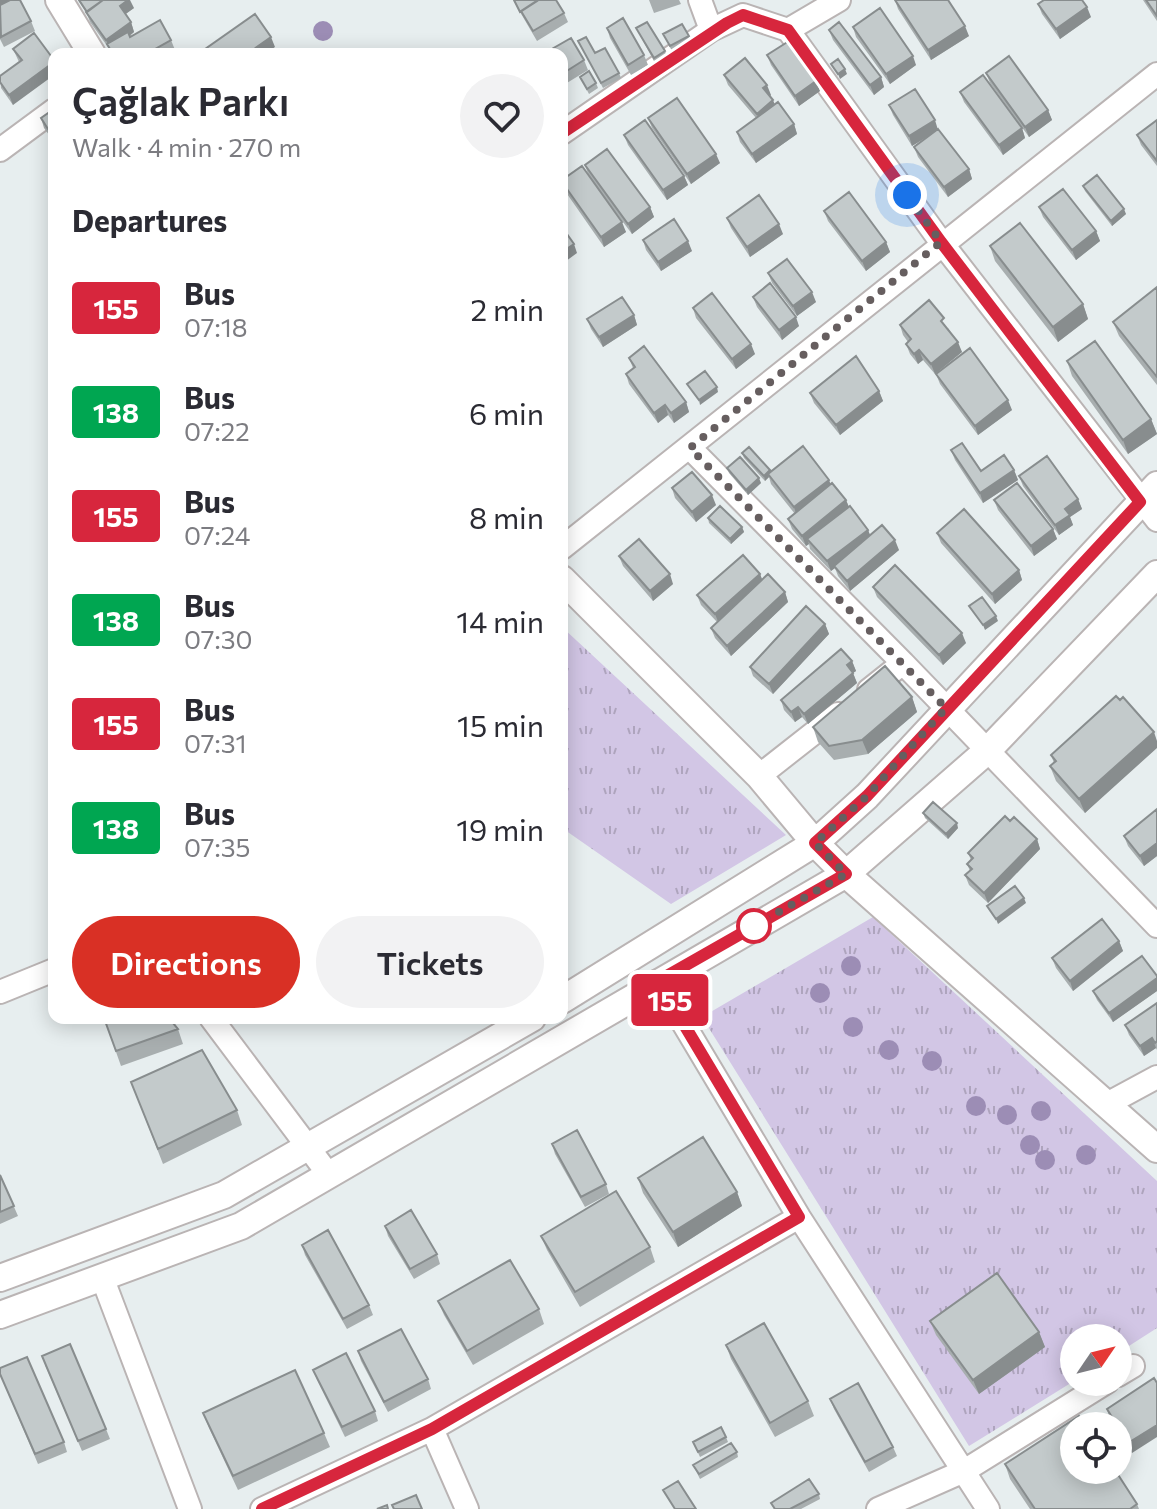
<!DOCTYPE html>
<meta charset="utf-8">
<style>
body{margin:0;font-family:Commissioner,sans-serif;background:#f2f2f3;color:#2b2b33;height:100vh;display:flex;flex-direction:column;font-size:30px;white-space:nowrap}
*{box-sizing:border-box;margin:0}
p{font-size:26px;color:#7c7c81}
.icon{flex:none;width:44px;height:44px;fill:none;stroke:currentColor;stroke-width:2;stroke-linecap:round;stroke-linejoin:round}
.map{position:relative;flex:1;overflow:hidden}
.panel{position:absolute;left:48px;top:48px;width:520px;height:976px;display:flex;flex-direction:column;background:#fff;border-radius:16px;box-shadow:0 4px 20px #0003}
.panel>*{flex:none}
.badge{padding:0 16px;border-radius:6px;font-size:28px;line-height:52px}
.needle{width:52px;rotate:55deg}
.buttons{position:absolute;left:1060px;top:1324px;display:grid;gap:16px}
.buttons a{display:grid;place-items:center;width:72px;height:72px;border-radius:50%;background:#fff;box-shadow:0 4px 20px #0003;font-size:40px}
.you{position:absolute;width:40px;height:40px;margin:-20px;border:6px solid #fff;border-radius:50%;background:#1a73e8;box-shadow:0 0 0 12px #1a73e833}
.map>.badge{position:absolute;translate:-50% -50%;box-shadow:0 0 0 4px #fff}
h2{padding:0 24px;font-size:30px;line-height:72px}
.round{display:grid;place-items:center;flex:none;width:84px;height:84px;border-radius:42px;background:#f2f2f3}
.summary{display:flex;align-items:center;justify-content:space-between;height:136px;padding:0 24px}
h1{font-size:38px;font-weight:600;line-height:60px}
.action{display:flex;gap:16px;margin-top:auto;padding:16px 24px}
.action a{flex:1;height:92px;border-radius:48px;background:#d93025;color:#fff;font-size:32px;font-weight:600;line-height:92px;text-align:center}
.action a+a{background:#f2f2f3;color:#2b2b33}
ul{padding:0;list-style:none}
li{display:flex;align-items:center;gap:24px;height:104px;padding:0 24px}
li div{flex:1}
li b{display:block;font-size:30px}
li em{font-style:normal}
li .badge{min-width:88px;font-weight:700;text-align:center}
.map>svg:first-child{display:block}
.grass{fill:url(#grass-tufts)}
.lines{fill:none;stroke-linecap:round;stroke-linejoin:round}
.minor-casing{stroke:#bab4b4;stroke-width:26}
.tertiary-casing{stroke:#bab4b4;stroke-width:30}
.minor{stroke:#fff;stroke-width:22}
.tertiary{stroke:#fff;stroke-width:26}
.tree{fill:#9c8db5}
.wall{fill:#a8aeaf}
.shaded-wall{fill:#888d8e}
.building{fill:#c3cacb;stroke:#888d8e;stroke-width:2}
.line-casing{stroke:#fff;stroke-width:18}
.line{stroke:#d7263d;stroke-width:12}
.walk{stroke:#665e5f;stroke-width:8;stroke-dasharray:0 14.4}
.stop-dot{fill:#fff;stroke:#d7263d;stroke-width:4}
</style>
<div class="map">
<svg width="1157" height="1509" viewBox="0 0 1157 1509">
<defs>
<pattern id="grass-tufts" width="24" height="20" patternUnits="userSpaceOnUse" patternTransform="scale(2)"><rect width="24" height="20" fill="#d2c6e5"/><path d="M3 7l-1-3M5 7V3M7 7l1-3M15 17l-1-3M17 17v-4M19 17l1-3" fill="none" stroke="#aea4bd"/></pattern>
</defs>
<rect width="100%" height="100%" fill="#e7eeef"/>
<path class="grass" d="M562,627L786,835L671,904L562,828Z
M873,917L1157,1181V1328L1118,1353V1338H1074V1381L969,1446L702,1017Z"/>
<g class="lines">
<defs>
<path id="minor" d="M700,0L711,30
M788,30L839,0
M562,133L711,30L743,15L788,30L941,242L1157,520
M0,150L54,110
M690,448L903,663L869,690
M562,548L1157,74
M903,663L1157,926
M759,776L838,714
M658,981L799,1217L988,1509
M0,992L54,970
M211,1018L329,1175
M1107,1104L1157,1077
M102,1277L190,1509
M1118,1375L1133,1366
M432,1429L799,1217
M262,1509L432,1429L467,1509
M878,1509L964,1471L1107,1382"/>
<path id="tertiary" d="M59,0L92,54
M562,579L759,776L815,843L846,874L1157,1149
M562,1000L815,843L867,796L1157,485
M0,1278L224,1195L532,1018
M0,1315L241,1226L846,874L988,750L1157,574"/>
</defs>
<use href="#minor" class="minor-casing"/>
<use href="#tertiary" class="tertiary-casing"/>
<use href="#minor" class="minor"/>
<use href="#tertiary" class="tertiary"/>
</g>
<g class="tree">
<circle cx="323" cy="31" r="10"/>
<circle cx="851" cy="966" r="10"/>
<circle cx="820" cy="993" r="10"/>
<circle cx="853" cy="1027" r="10"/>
<circle cx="889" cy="1050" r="10"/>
<circle cx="932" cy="1061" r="10"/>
<circle cx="976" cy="1106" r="10"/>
<circle cx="1041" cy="1111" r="10"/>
<circle cx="1007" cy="1115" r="10"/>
<circle cx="1030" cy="1145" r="10"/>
<circle cx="1086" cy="1155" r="10"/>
<circle cx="1045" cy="1160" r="10"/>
</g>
<path class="wall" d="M0,0L31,21L35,31L4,47L0,39Z
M78,0H102L134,8L125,14L131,22L134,32L130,36V37L171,40L175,50L168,54H111L108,47L90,22L87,14Z
M513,0H536L564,13L568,22L537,41Z
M649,0H679L681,4L654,13Z
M895,0L969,36L931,60L898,9Z
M1143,0H1157V21Z
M1038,4L1091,17L1060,39L1042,14Z
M853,27L916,65L890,84L856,37Z
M607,28L644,55L648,65L631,75L610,38Z
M636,28L665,51L667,56L655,63Z
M829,30L881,77L884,87L874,95L833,40Z
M34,33L13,105L1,88L0,76L19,62L13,49Z
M663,34L689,36L690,41L672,51Z
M578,41L619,73L621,78L603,88Z
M562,54L584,60L588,70L562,86Z
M767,55L820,91L799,106L771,65Z
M986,73L1048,110L1052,120L1029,137L990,83Z
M724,75L771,95L770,96L775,105L794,124L797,134L756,163L740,142L737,132L756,118L728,85Z
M580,77L596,83L598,88L589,94Z
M960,92L1022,128L1025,138L1003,155L964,102Z
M889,105L938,129L969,169L972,179L948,197L918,157L914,147L927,137L912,146L893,115Z
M54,109L52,139L44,128L41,118Z
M648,118L720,163L691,184L652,128Z
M1157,120V166L1141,145L1137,135Z
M624,135L684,176L688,185L667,200L628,145Z
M585,165L650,207L654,217L632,234L596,186L626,232L604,247L565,191L562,184V180L588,174Z
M1083,186L1126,214L1112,226L1085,191Z
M1039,207L1096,231L1100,241L1076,260L1043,217Z
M824,211L886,242L890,252L866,271L828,221Z
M727,218L783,234L750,257L731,228Z
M643,240L692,251L661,271L646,250Z
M990,246L1083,304L1088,319L1058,342L995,261Z
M768,273L816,302L797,316L772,283Z
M1157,287V385L1119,336L1113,322Z
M753,297L799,326L782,340L757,307Z
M693,308L755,354L736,369L696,318Z
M634,315L637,325L603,347L591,329L587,319Z
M900,325L948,328L962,352L935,374L923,360L918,364L910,354L906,344L908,342L903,335Z
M629,358L686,402L689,412L674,423L668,415L658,423L629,384L626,374L633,368Z
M1067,361L1151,419L1157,434L1128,454L1072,376Z
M936,374L1012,410L978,435L940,384Z
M879,391L883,401L840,435L814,403L810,393Z
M951,450L981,471L1014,470L1018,480L983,503L955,460Z
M742,453L770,470L771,472L831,485L846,500L849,507L868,530L870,535L899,550L850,591L838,576L835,568L831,571L810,549L809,544L806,546L792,529L788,519L795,514L771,484L769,477L765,481L744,458Z
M727,468L761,483L748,495L729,473Z
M1019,476L1078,499L1082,509L1070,517L1073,525L1059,535L1023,486Z
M672,488L716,505L696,522L675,498Z
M994,500L1053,529L1057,539L1034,556L998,510Z
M708,518L742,527L744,532L731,544L709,523Z
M937,533L1019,570L1022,580L995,604L941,543Z
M619,556L673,584L653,601L623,566Z
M760,574L762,580L785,592L788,602L731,656L715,638L711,628L717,622L701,605L697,595Z
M873,587L966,643L943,665L877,597Z
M825,624L829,634L773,694L753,676L750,667Z
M852,661L856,671L853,673L857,683L808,724L802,717L795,722L784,710L781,700Z
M912,697L917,712L868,754L834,760L818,742L813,727Z
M1157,741L1085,813L1056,781L1050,766L1054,763L1051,755Z
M1157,809V856L1144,866L1128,846L1124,836Z
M923,813L958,828L948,839L925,818Z
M1010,821L1037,839L1040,849L988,903L969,885L965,875L970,871L967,864L971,860L968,853Z
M1119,941L1123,951L1073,991L1056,968L1052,958Z
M1157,976V991L1113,1022L1097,1000L1093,991Z
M1157,1003V1050L1156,1048L1144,1056L1129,1035L1125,1025Z
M104,1018L178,1029L183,1044L121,1066Z
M131,1082L237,1110L242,1125L163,1164Z
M552,1144L606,1184L609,1194L585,1207L555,1154Z
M0,1175L18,1216L0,1224Z
M638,1178L737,1192L742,1206L678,1247L643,1193Z
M385,1226L437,1254L440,1264L414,1279L388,1236Z
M541,1236L650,1247L655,1262L580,1307L547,1250Z
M302,1245L369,1305L373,1315L347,1329L305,1255Z
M438,1301L539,1309L544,1324L473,1365L444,1315Z
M930,1321L1039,1332L1045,1347L979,1394L936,1335Z
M726,1345L808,1401L814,1416L775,1437L731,1359Z
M358,1351L428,1379L431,1389L388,1412L361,1361Z
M45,1365L106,1429L110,1439L82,1451Z
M313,1370L375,1411L378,1421L345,1437L317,1380Z
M1154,1378L1132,1453L1118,1431V1426H1115L1110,1419L1107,1409Z
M2,1379L64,1442L67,1452L38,1464Z
M830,1399L893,1447L897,1456L869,1472L834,1409Z
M203,1413L324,1433L330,1447L238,1490L209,1428Z
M726,1437L728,1442L700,1457L693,1442Z
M737,1452L738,1457L700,1479L693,1465Z
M1005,1464L1137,1504L1139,1509H1030L1010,1479Z
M819,1494L820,1499L801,1509H774L771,1503Z"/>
<path class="shaded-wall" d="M0,0H17L0,11Z
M128,0H130L134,8L123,16L120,6Z
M1087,7L1091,17L1060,39L1056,29Z
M131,22L134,32L110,50L106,40Z
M965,26L969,36L931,60L928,50Z
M271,37L275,47L265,54H247Z
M913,56L916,65L890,84L886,74Z
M54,62V75L13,105L9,95Z
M845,69L847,74L840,79L838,74Z
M881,77L884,87L874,95L870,85Z
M816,81L820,91L799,106L795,96Z
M767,85L771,95L767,98L763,88Z
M773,100L777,110L760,124L757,114Z
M1048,110L1052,120L1029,137L1025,127Z
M935,120L938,130L912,146L909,136Z
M794,124L797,134L756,163L752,154Z
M54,126V138L52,139L48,129Z
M1022,128L1025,138L1003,155L999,145Z
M716,154L720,163L691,184L687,174Z
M969,169L972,179L948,197L944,187Z
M684,176L688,185L667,200L663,190Z
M650,207L654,217L632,234L628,224Z
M1124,209L1126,214L1112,226L1111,221Z
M622,222L626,232L604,247L601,237Z
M779,224L783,234L750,257L747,247Z
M1096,231L1100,241L1076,260L1072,250Z
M688,241L692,251L661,271L658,262Z
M886,242L890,252L866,271L862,261Z
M574,244L577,253L562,264V252Z
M812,292L816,302L797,316L793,306Z
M1083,304L1088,319L1058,342L1053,327Z
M634,315L637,325L603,347L599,337Z
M796,317L799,326L782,340L779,330Z
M958,342L962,352L935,374L931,364Z
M751,344L755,354L736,369L732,359Z
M919,350L923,360L918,364L914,354Z
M717,387L718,392L700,405L699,400Z
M879,391L883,401L840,435L836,425Z
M1008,400L1012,410L978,435L975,426Z
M686,402L689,412L674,423L671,413Z
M665,405L668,415L658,423L654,413Z
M1151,419L1157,434L1128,454L1123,440Z
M770,470L772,475L768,474L769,477L765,481L764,476Z
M1014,470L1018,480L983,503L980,493Z
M759,478L761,483L748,495L746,490Z
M829,480L833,490L797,517L794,507Z
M712,495L716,505L696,522L692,512Z
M1078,499L1082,509L1070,517L1073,525L1059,535L1055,525L1065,509Z
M846,500L850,510L807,539L809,544L806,546L802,536Z
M742,527L744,532L731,544L730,539Z
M1053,529L1057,539L1034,556L1031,546Z
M868,530L872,540L831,571L827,561Z
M895,540L899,550L850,591L847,581Z
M1019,570L1022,580L995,604L992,594Z
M670,574L673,584L653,601L650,591Z
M760,574L764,584L719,624L715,614Z
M785,592L788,602L731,656L727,646Z
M996,616L998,621L985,630L983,625Z
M825,624L829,634L773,694L769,684Z
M962,633L966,643L943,665L939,655Z
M852,661L856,671L853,673L857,683L808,724L804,714L847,665Z
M912,697L917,712L868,754L862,740Z
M798,707L802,717L795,722L791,712Z
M1154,732L1157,741V748L1085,813L1079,799Z
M957,823L958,828L948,839L946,834Z
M1037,839L1040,849L988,903L984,893Z
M1157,843V856L1144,866L1140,856Z
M1024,898L1026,903L998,924L996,919Z
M1119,941L1123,951L1073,991L1070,981Z
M1157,978V991L1113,1022L1109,1013Z
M1152,1038L1156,1048L1144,1056L1140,1046Z
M737,1192L742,1206L678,1247L673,1232Z
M1039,1332L1045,1347L979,1394L973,1380Z
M1157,1425V1437L1132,1453L1128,1443Z"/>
<path class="building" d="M10,0H20L31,21L1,37L0,5Z
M79,0H103L87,12Z
M103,0H128L120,6L131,22L106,40L86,12Z
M514,0H536L537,1L520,12Z
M538,0H556L564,13L533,31L521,11Z
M895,0H948L965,26L928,50Z
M1044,0H1082L1087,7L1056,29L1038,4Z
M1146,0H1157V16Z
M880,8L913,56L886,74L853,27Z
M255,14L271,37L247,54H198Z
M623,18L644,55L628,65L607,28Z
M160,20L171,40L146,54H113L107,44L128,32L130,37Z
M647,22L665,51L654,58L636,28Z
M839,22L881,77L870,85L829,30Z
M682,24L689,36L670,46L663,34Z
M34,33L54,60V62L9,95L0,82V76L22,60L13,49Z
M586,37L595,53L605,48L619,73L601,83L578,41Z
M571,38L584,60L562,74V54L545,53Z
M789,41L816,81L795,96L767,55Z
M1009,56L1048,110L1025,127L986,73Z
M745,58L767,85L763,88L773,100L757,114L724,75Z
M838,59L845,69L838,74L831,64Z
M589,71L596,83L587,89L580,77Z
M983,75L1022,128L999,145L960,92Z
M915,89L935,120L909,136L889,105Z
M677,98L716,154L687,174L648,118Z
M778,102L794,124L752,154L737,132Z
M54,109V126L48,129L41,118Z
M645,120L684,176L663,190L624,135Z
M1157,120V161L1137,135Z
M938,129L969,169L944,187L914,147Z
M607,149L650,207L628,224L585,165Z
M582,166L622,222L601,237L562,182V180Z
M1097,175L1124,209L1111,221L1083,186Z
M1063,189L1096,231L1072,250L1039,207Z
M849,192L886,242L862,261L824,211Z
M759,195L779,224L747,247L727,218Z
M674,219L688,241L658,262L643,240Z
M1020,223L1083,304L1053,327L990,246Z
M562,227L574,244L562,252Z
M787,259L812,292L793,306L768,273Z
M770,283L796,317L779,330L753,297Z
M1157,287V377L1113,322Z
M712,293L751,344L732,359L693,308Z
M622,297L634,315L599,337L587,319Z
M929,300L944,318L941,321L958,342L931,364L919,350L914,354L906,344L911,339L900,325Z
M1095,341L1151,419L1123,440L1067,361Z
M644,346L686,402L671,413L665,405L654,413L626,374L635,367L629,358Z
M970,348L1008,400L975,426L936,374Z
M856,356L879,391L836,425L810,393Z
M705,371L717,387L699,400L687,384Z
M962,443L981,471L1004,455L1014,470L980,493L951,450Z
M803,446L829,480L794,507L768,474Z
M749,447L770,470L764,476L742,453Z
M1047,456L1078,499L1065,509L1070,515L1055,525L1019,476Z
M740,457L759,478L746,490L727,468Z
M692,472L712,495L692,512L672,488Z
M832,483L846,500L802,536L788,519Z
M1017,483L1053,529L1031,546L994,500Z
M720,506L742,527L730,539L708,518Z
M850,506L868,530L827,561L807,539Z
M964,509L1019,570L992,594L937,533Z
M882,525L895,540L847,581L834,566Z
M639,539L670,574L650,591L619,556Z
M743,555L760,574L715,614L697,595Z
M895,565L962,633L939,655L873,587Z
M768,574L785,592L727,646L711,628Z
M982,597L996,616L983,625L969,606Z
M806,606L825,624L769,684L750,667Z
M841,649L852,661L847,665L853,673L804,714L798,707L791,712L781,700Z
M885,666L912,697L862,740L829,746L813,727Z
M1116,696L1120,700L1123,697L1154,732L1079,799L1050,766L1056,761L1051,755Z
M933,802L957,823L946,834L923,813Z
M1157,809V843L1140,856L1124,836Z
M1005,816L1010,821L1014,817L1037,839L984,893L965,875L972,869L967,864L973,858L968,853Z
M1015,886L1024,898L996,919L987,906Z
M1102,919L1119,941L1070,981L1052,958Z
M1142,956L1157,976V978L1109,1013L1093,991Z
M1157,1003V1041L1155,1043L1152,1038L1140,1046L1125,1025Z
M104,1018H169L178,1029L116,1051Z
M202,1050L237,1110L158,1149L131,1082Z
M577,1130L606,1184L581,1197L552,1144Z
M703,1137L737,1192L673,1232L638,1178Z
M0,1175L14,1206L0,1212Z
M616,1191L650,1247L575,1292L541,1236Z
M411,1210L437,1254L410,1269L385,1226Z
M328,1230L369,1305L343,1319L302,1245Z
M510,1260L539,1309L467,1351L438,1301Z
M997,1273L1039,1332L973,1380L930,1321Z
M764,1323L808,1401L770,1423L726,1345Z
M401,1329L428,1379L384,1402L358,1351Z
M70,1344L106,1429L78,1441L42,1356Z
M346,1353L375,1411L342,1427L313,1370Z
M27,1357L64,1442L35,1454L0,1374V1368Z
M295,1370L324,1433L233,1476L203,1413Z
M1154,1378L1157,1383V1425L1128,1443L1107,1409Z
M858,1383L893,1447L865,1462L830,1399Z
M1079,1416L1085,1426H1074V1470H1115L1137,1504L1130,1509H1035L1005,1464Z
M721,1427L726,1437L698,1452L693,1442Z
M731,1443L737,1452L699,1474L693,1465Z
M809,1479L819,1494L790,1509H775L771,1503Z
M678,1481L696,1509H675L663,1490Z
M416,1495L422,1509H394L392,1505Z
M387,1505L388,1509H377Z"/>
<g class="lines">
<defs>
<path id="line" d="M262,1509L432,1429L799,1217L658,981L846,874L815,843L867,796L1140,502L941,242L788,30L743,15L727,23L562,133"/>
</defs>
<use href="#line" class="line-casing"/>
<use href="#line" class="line"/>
<path class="walk" d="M754,926L846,874L815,843L867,796L946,708L690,448L941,242L907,195"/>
</g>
<circle class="stop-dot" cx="754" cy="926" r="16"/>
</svg>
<div class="buttons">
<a><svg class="needle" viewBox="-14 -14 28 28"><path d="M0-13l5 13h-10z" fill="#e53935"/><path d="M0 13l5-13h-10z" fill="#7c7c81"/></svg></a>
<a><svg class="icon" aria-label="locate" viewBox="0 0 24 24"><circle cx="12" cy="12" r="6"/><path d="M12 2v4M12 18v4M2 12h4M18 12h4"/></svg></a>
</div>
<div class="you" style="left:907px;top:195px"></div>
<b class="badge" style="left:670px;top:1000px;background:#d7263d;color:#fff">155</b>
<section class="panel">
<div class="summary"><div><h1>Çağlak Parkı</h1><p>Walk · 4 min · 270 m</p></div><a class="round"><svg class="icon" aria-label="heart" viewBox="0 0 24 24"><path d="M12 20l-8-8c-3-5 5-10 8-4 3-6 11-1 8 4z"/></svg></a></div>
<h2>Departures</h2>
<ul>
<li><span class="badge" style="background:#d7263d;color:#fff">155</span><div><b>Bus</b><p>07:18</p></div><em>2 min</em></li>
<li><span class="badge" style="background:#00a651;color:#fff">138</span><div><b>Bus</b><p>07:22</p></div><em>6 min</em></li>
<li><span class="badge" style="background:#d7263d;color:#fff">155</span><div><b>Bus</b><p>07:24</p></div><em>8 min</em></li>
<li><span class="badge" style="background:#00a651;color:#fff">138</span><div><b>Bus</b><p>07:30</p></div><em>14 min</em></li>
<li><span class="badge" style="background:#d7263d;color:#fff">155</span><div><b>Bus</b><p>07:31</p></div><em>15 min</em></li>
<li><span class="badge" style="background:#00a651;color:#fff">138</span><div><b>Bus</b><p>07:35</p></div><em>19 min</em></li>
</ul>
<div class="action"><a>Directions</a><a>Tickets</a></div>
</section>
</div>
